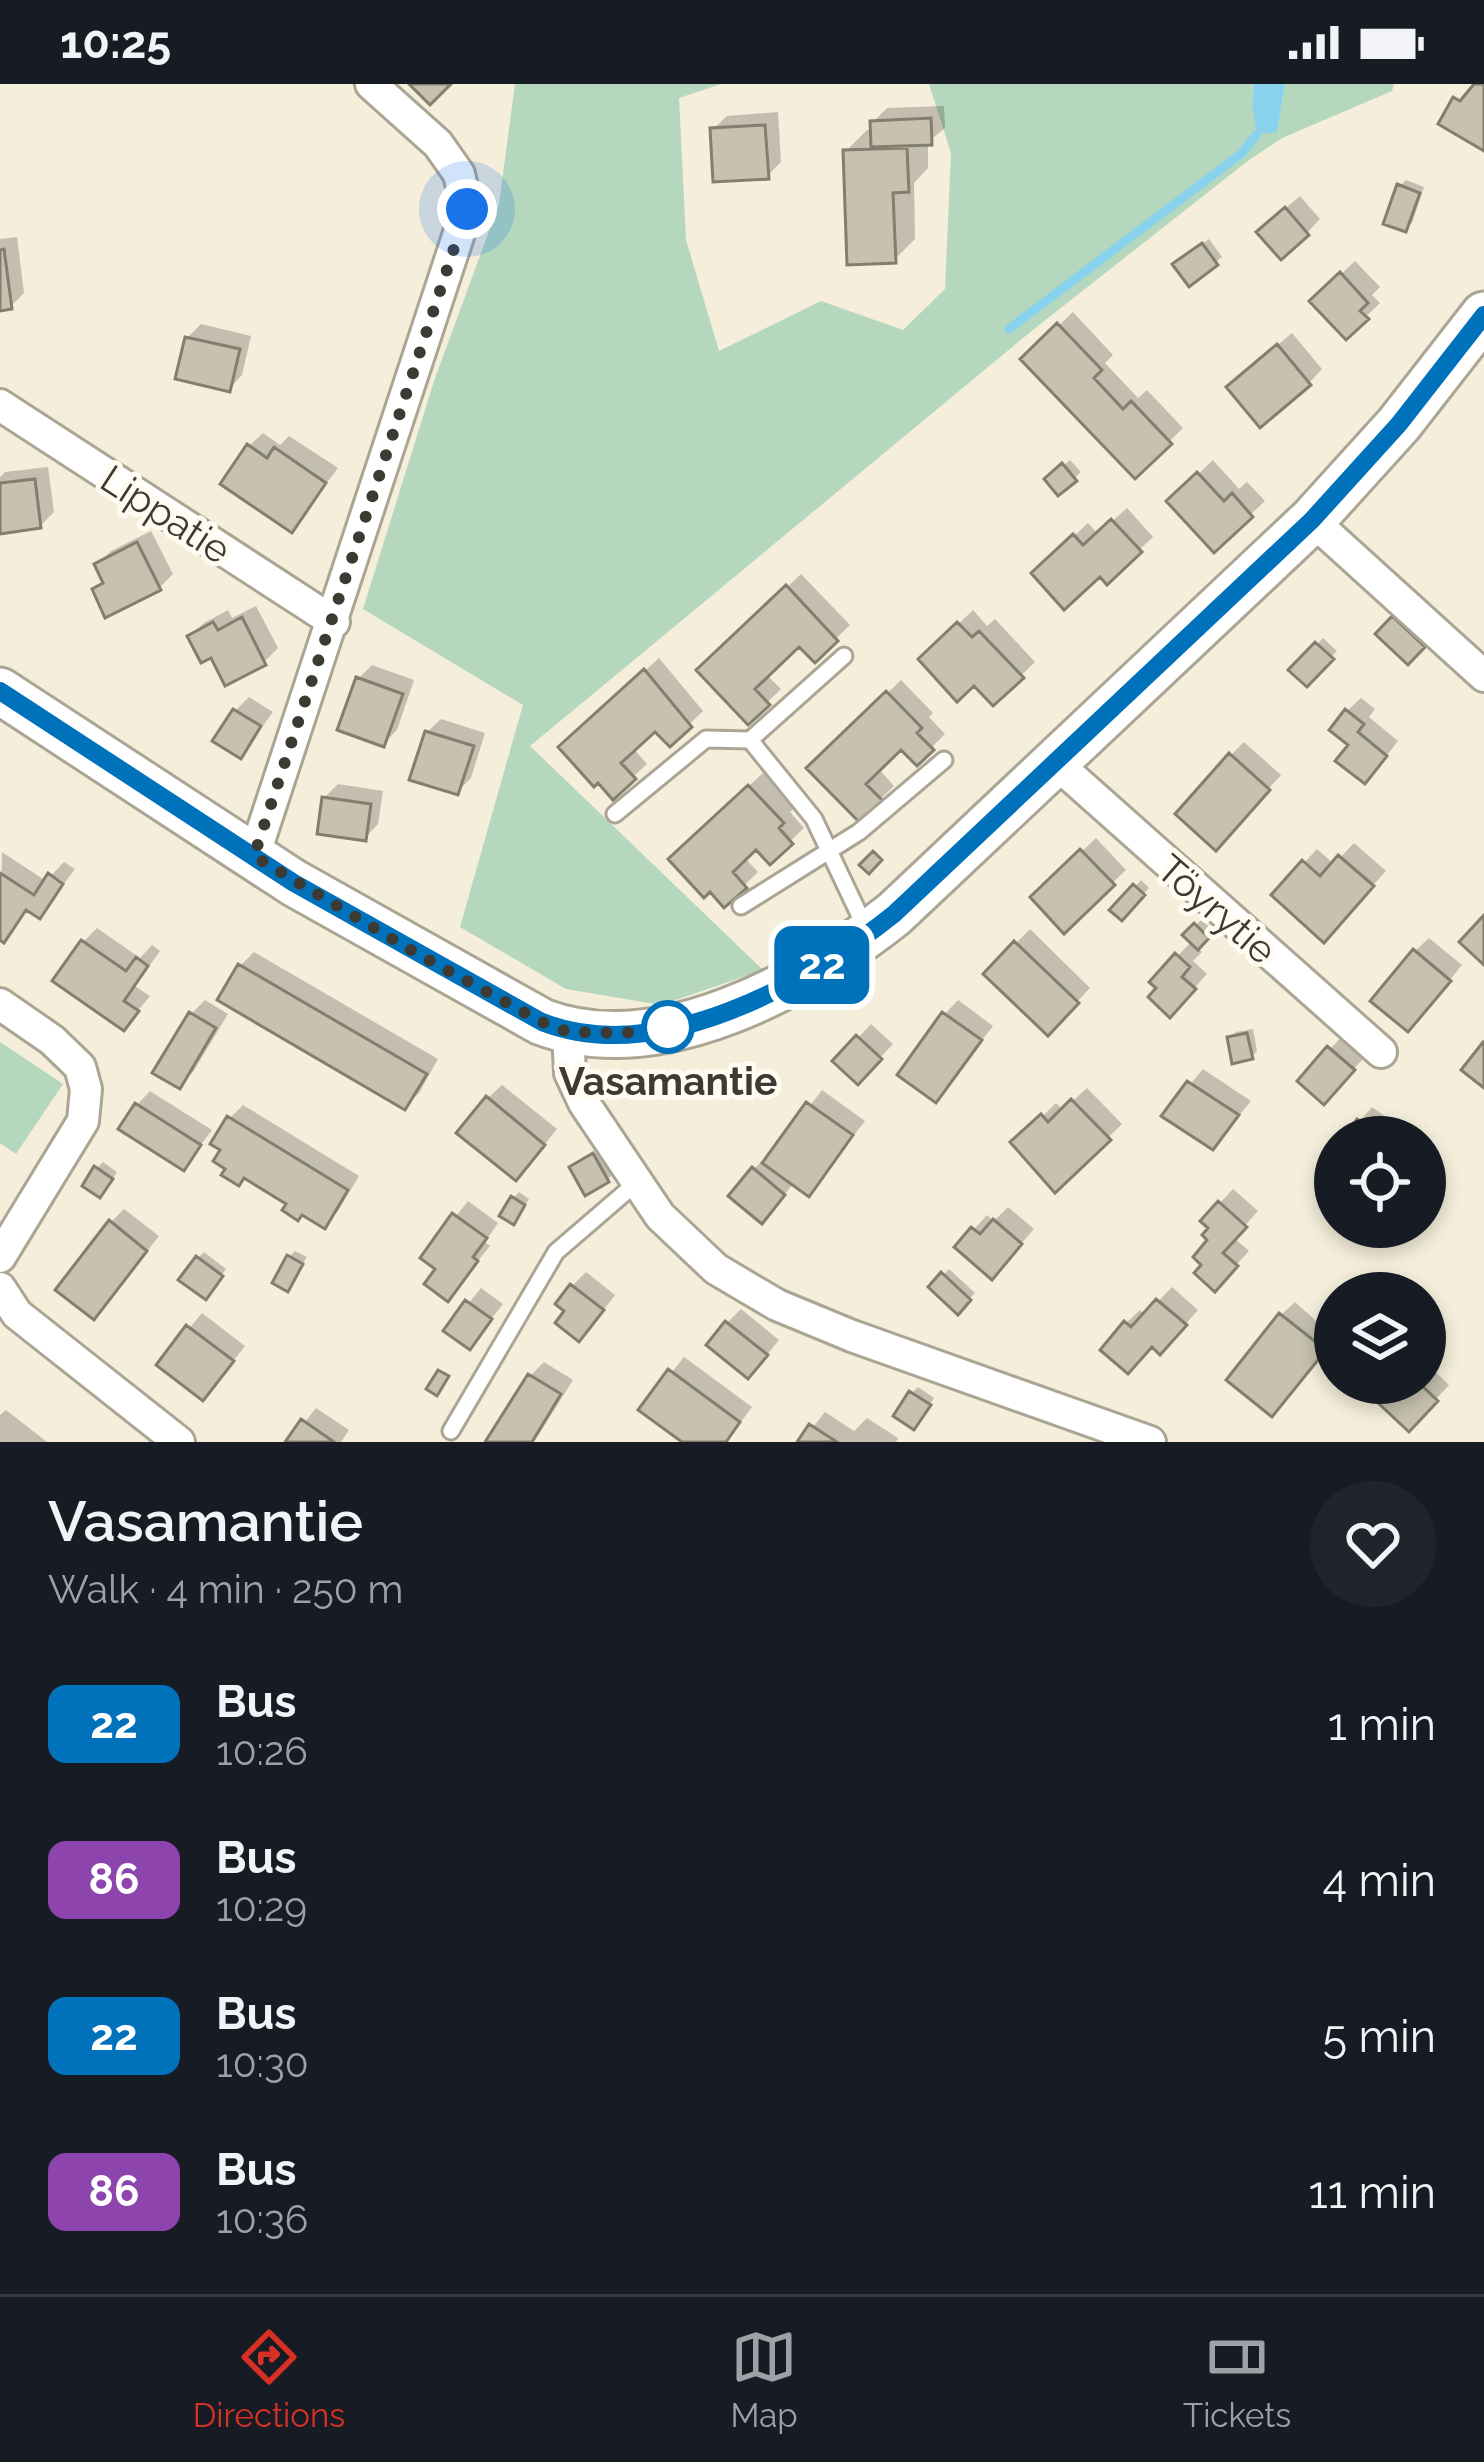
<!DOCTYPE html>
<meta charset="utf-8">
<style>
body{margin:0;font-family:Raleway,sans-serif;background:#20242c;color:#f1f3f6;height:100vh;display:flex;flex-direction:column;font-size:45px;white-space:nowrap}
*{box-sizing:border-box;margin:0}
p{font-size:39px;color:#9ea1a6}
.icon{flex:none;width:66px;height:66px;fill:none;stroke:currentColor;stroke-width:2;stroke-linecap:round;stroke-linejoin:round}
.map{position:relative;height:1358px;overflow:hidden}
.side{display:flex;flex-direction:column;background:#171b24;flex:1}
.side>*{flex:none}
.badge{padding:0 24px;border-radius:18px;font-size:42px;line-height:78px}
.controls{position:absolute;left:1314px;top:1032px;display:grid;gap:24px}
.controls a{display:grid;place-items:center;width:132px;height:132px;border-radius:50%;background:#171b24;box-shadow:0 6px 18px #0003;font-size:60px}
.you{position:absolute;width:60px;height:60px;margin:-30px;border:9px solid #fff;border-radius:50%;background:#1a73e8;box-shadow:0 0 0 18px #1a73e833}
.map>.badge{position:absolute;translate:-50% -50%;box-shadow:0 0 0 6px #fff}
.round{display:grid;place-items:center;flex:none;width:126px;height:126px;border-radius:63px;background:#20242c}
.head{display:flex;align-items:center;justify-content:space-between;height:204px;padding:0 48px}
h1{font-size:57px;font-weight:600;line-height:90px}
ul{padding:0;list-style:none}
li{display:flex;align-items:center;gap:36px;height:156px;padding:0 48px}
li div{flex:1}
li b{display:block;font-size:45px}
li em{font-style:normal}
li .badge{min-width:132px;font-weight:700;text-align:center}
.status{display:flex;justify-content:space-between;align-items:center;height:84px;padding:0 60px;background:#171b24;direction:ltr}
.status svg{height:33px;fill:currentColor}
.tab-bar{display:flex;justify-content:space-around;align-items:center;height:168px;border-top:3px solid #363941;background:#171b24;font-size:33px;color:#9ea1a6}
.tab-bar a{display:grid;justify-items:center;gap:6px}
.tab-bar .current{color:#d93025}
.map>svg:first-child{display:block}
.green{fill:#b5d7bd}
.water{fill:#89d2ee}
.shadow{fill:#0003}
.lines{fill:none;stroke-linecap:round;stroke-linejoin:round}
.stream{stroke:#89d2ee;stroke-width:9}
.building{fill:#c7c2af;stroke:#837e6d;stroke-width:3}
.lane-casing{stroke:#aba593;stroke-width:21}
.street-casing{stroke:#aba593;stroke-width:36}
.secondary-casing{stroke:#aba593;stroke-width:51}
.lane{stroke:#fff;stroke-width:15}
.street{stroke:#fff;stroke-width:30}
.secondary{stroke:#fff;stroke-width:45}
.line-casing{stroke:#fff;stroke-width:27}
.line{stroke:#0072bc;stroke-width:18}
.walk{stroke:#3c3a33;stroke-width:12;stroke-dasharray:0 21.6}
.stop-dot{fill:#fff;stroke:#0072bc;stroke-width:6}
.labels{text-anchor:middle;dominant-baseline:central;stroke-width:10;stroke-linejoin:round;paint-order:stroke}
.street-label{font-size:39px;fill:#3c3a33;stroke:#fffbf0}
.stop-label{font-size:39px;font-weight:bold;fill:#3c3a33;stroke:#fffbf0}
</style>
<div class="status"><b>10:25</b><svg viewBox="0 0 49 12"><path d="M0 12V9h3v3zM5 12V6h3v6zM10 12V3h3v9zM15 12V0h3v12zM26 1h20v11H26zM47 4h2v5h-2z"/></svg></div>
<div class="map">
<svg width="1484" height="1358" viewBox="0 0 1484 1358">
<rect width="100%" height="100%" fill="#f4eedb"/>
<path class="green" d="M515,0H721L679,14L686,156L719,267L821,217L903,246L945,205L951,69L929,0H1254L1252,21L1277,47L1285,0H1394L1392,7L1282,54L1249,76L1034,245L530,662L763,886L661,921L566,905L460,843L523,621L363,525L434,297L499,120Z
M0,958L63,1000L16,1070L0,1059Z"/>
<path class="water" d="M1254,0H1285L1277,48L1257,50L1252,21Z"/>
<path class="shadow" d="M944,22L945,44L928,58V84L914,99L915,155L894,176L846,67L867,46H874L873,38L887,24Z
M778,28L781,78L767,92L713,45L727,32Z
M1406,96L1424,103L1412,139L1406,145L1400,102Z
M1300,112L1320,135L1307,149L1273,135Z
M17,153L24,209L11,222L0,224V155Z
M1209,155L1222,173L1189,199L1182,175Z
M1355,177L1380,203L1372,211L1380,219L1346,252L1313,217Z
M1073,228L1113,271L1105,279L1138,314L1147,306L1183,344L1135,391L1024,275Z
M201,240L251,252L242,291L229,305L187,254Z
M1292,249L1322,285L1309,299L1243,290Z
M263,349L280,361L289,352L338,384L292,445L249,362Z
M1070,376L1081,388L1059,408L1048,395Z
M1213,376L1239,405L1247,398L1265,417L1214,465L1170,417Z
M48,383L54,428L40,442L0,447V393L5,388Z
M1127,424L1153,453L1107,496L1100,489L1048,476L1088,439L1098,450Z
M151,447L173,490L159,504L95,506L105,496L97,480L111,467Z
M801,490L850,541L815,575L800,558L766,590L781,605L748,637L700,586Z
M1408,521L1436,548L1408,577L1380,550Z
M256,522L278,564L264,578L212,570L190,552L204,539L228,526L232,534Z
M973,526L987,542L995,535L1035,578L994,618L975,598L922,575Z
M1323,554L1337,567L1307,599L1293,586Z
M659,574L703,627L670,659L655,644L633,664L647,680L614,711L576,650Z
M372,581L414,596L397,646L383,660L358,595Z
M901,596L933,629L929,633L945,650L917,678L901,661L878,684L894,702L860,735L811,684Z
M249,613L273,628L241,671L235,627Z
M1361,614L1375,625L1369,633L1398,657L1378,683L1352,660L1347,627Z
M441,635L485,649L471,694L457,708L427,648Z
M1244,658L1281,691L1229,749L1231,671Z
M763,689L795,724L790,728L804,744L770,777L756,762L744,773L758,788L725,820L685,761Z
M338,700L383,707L378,740L365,754L324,714Z
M1096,754L1126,786L1064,845L1034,813Z
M1354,759L1386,787L1337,841L1304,779L1317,765L1334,780Z
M2,768L46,797L64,778L75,785L40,831L29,824L4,855L0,853Z
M1141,796L1149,804L1122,833L1114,826Z
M1201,836L1213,846L1196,863L1202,868L1193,877L1207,890L1184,916L1154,897L1192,857L1186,851Z
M97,844L140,874L152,861L160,867L135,902L150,912L124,944L83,858Z
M1030,845L1090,904L1048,948L987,889Z
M1429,854L1462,881L1421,931L1415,867Z
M254,868L438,975L419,1009L405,1022L240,882Z
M205,916L228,930L193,988L180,1001L191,930Z
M958,916L993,942L936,1015L945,930Z
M871,940L893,960L858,997L836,977Z
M1253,945L1257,967L1251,973L1230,954L1236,948Z
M1343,951L1366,971L1338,1004L1301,997Z
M1203,985L1251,1017L1213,1063L1165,1031Z
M502,1001L557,1045L529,1080L488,1014Z
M1087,1004L1122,1040L1056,1104L1015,1059L1056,1019L1063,1026Z
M822,1006L865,1037L809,1109L794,1099L775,1122L754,1085L767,1072L770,1074Z
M150,1007L212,1046L184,1083L137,1021Z
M243,1021L359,1092L338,1127L324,1141L245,1092L230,1034Z
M1372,1023L1414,1053H1347Z
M600,1066L613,1090L607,1096L573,1083Z
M103,1078L117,1088L106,1105L97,1084Z
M1233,1105L1258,1127L1234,1154L1249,1167L1228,1190L1212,1156L1220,1119Z
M519,1108L529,1115L519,1131L513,1114Z
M468,1117L498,1139L485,1158L490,1162L448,1214L439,1184L424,1173Z
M1008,1123L1034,1145L1005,1178L958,1163L987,1131L994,1137Z
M124,1125L159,1152L107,1218L111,1138Z
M295,1167L307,1173L287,1204L289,1173Z
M204,1168L226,1185L211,1206L198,1174Z
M949,1185L975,1209L958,1227L932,1203Z
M586,1188L615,1211L592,1241L568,1226L572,1202Z
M1172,1203L1198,1226L1174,1253L1153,1260L1142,1273L1126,1239L1140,1226L1145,1231Z
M481,1204L503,1220L470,1262L447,1246Z
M1295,1218L1335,1254L1285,1316L1281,1231Z
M741,1225L779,1256L762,1277L727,1239Z
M202,1229L245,1262L216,1299L160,1280Z
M684,1273L752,1323L726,1358H687L643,1325Z
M544,1278L573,1296L534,1358H489L530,1292Z
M1425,1278L1449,1301L1409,1344L1368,1299H1425Z
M918,1303L934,1314L920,1336L912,1309Z
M316,1324L349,1346L341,1358H289Z
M6,1326L47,1358H0V1331Z
M825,1328L854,1347L867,1334L898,1354L896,1358H801Z"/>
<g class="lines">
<path class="stream" d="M1009,245L1242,69L1257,50"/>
</g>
<path class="building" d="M409,0H451L430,21Z
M1474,0H1484V67L1438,40L1453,13L1460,17Z
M931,34L932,61L871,63L870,37Z
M765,41L769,95L713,98L710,44Z
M907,64L909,108L893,109L896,179L847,181L843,66Z
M1397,100L1420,109L1406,148L1383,140Z
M1285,123L1309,151L1281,176L1256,148Z
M1202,159L1218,181L1189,203L1172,180Z
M4,165L12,225L0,227V166Z
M1340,188L1368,219L1360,227L1369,235L1346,256L1309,217Z
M1057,239L1102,286L1094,294L1123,325L1131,317L1172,360L1135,395L1020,275Z
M185,253L240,265L230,308L175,295Z
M1277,260L1311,301L1260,344L1226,303Z
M247,360L267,374L274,363L326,399L292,449L220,400Z
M1062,379L1077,397L1058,412L1044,395Z
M1197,388L1224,417L1232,409L1253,433L1214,469L1166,417Z
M35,395L41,444L0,450V399Z
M1111,435L1142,468L1107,501L1100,493L1064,526L1031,489L1073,450L1083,461Z
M137,458L161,506L105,534L92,505L103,499L94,480Z
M786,501L838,557L815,579L799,563L755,605L770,621L748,641L696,586Z
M1392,532L1425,563L1408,581L1375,550Z
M242,533L266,581L225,602L211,574L201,579L187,552L213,538L218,546Z
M957,538L972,553L979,547L1024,594L993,622L974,602L957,618L918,575Z
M1315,558L1334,575L1307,603L1288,586Z
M644,585L692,643L670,663L655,648L621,679L636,695L613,716L598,699L594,703L558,663Z
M356,593L403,610L384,663L337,646Z
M886,607L922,644L917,649L934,666L917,682L901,666L866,700L883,717L860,739L806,684Z
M233,625L261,642L241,675L212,657Z
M1345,625L1364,640L1358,648L1387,672L1365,700L1335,677L1348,661L1329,646Z
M425,647L474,662L458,711L409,696Z
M1229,669L1270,706L1216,767L1175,730Z
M748,701L784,739L779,744L793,760L770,781L756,766L733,788L747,804L724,824L710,808L704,814L668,775Z
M322,713L371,720L366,757L317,750Z
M1080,765L1115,801L1064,850L1030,813Z
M873,767L882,776L869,790L859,781Z
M1338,771L1374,802L1324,859L1271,811L1302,776L1320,792Z
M0,789L34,811L48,789L63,800L40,835L26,826L4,859L0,856Z
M1133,800L1145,811L1122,837L1109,826Z
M1484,831V881L1459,858Z
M1194,839L1209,854L1198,866L1182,851Z
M81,856L126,887L136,873L148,882L124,917L139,927L124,947L52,897Z
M1014,857L1079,919L1048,952L983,890Z
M1413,865L1451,897L1408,948L1370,917Z
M1175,869L1190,883L1182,893L1196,905L1170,934L1148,913L1156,904L1149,898Z
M238,880L427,990L405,1026L217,916Z
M189,928L216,944L180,1005L152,989Z
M942,928L982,956L936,1019L897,991Z
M1247,949L1253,975L1232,980L1227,953Z
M856,951L882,975L858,1001L832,977Z
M1483,958L1484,959V1004L1461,986Z
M1327,962L1355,986L1324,1021L1297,997Z
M1187,997L1239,1031L1213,1066L1161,1032Z
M486,1012L545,1061L516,1097L456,1049Z
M1071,1015L1111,1056L1055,1109L1010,1058L1041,1030L1048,1038Z
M806,1018L853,1051L809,1113L762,1079Z
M135,1019L201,1061L184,1087L118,1045Z
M227,1032L348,1106L325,1145L302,1131L298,1137L282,1126L286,1120L244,1094L239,1102L221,1091L225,1085L213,1077L220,1066L210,1060Z
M1357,1035L1382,1053H1344Z
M593,1069L609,1098L585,1112L569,1083Z
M94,1082L113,1095L100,1114L82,1102Z
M752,1083L785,1111L762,1140L728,1112Z
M511,1112L525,1121L514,1141L499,1132Z
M1218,1117L1247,1143L1223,1169L1238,1182L1215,1208L1194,1189L1201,1181L1193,1173L1207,1156L1202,1151L1208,1144L1200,1137Z
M452,1129L487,1154L473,1173L478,1177L448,1218L424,1200L435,1185L420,1174Z
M993,1135L1022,1160L992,1196L954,1163L971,1143L980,1150Z
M109,1136L147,1167L94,1236L55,1206Z
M287,1171L303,1180L288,1208L272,1199Z
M196,1172L223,1192L206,1216L178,1196Z
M941,1188L971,1216L958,1231L928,1203Z
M570,1200L604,1226L579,1258L555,1239L564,1227L555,1220Z
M1156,1215L1187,1241L1160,1271L1152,1263L1128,1290L1100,1266L1124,1237L1131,1243Z
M465,1216L492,1235L470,1266L443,1247Z
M1279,1229L1326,1266L1272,1333L1226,1296Z
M725,1237L768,1271L748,1295L706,1261Z
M186,1241L234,1277L203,1317L156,1281Z
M668,1285L740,1338L726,1358H682L638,1326Z
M438,1286L449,1292L437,1312L426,1305Z
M528,1290L561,1310L532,1358H485Z
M1364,1299H1419L1438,1317L1409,1348L1360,1302Z
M909,1307L931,1321L914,1346L893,1332Z
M301,1335L334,1358H285Z
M809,1340L837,1358H797Z"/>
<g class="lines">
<defs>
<path id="lane" d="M844,572L750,656L814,735L867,847
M615,730L706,655L750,656
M741,822L859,748L944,676
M451,1347L556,1168L635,1100"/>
<path id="street" d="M0,321L334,538
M1312,436L1484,592
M1056,679L1381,968
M254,772L467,125L459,90L438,60L371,0
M0,920L52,956L80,983L86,1005L83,1037L0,1173
M568,948L570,989L584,1019L660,1132L716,1185L777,1221L852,1252L1150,1358
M0,1204L17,1230L179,1358"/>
<path id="secondary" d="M0,607L294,799L542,938C659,982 804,901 894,830L1312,436L1399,340L1484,231"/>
</defs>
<use href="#lane" class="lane-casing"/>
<use href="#street" class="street-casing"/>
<use href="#secondary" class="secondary-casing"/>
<use href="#lane" class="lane"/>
<use href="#street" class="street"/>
<use href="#secondary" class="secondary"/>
</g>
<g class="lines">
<defs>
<path id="line" d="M0,607L294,799L542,938C658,983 805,901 894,830L1312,436L1399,340L1484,231"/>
</defs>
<use href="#line" class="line-casing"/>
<use href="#line" class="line"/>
<path class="walk" d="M467,125L254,772L414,868L542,938L568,948L625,949L676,942L668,943"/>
</g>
<circle class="stop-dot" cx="668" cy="943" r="24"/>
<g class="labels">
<g class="street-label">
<text transform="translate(166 430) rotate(33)">Lippatie</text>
<text transform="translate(1217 825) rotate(41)">Töyrytie</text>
</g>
<g class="stop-label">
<text x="668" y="997">Vasamantie</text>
</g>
</g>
</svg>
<div class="controls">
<a><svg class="icon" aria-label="locate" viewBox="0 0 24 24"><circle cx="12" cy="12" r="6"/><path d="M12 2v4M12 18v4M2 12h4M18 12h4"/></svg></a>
<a><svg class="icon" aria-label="layers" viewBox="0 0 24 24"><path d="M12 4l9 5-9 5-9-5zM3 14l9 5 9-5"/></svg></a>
</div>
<div class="you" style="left:467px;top:125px"></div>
<b class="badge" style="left:822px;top:881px;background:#0072bc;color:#fff">22</b>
</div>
<section class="side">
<div class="head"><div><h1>Vasamantie</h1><p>Walk · 4 min · 250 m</p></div><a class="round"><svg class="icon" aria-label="heart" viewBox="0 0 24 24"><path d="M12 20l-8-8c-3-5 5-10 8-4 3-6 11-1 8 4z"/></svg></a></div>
<ul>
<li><span class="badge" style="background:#0072bc;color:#fff">22</span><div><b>Bus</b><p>10:26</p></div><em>1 min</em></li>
<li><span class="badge" style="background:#8e44ad;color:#fff">86</span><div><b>Bus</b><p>10:29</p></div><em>4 min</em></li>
<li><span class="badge" style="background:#0072bc;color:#fff">22</span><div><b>Bus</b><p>10:30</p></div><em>5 min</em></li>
<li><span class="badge" style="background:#8e44ad;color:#fff">86</span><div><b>Bus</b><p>10:36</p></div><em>11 min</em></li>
</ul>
</section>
<nav class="tab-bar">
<a class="current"><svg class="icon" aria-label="directions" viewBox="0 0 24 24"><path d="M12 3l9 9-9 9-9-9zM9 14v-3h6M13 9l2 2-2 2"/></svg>Directions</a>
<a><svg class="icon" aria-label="map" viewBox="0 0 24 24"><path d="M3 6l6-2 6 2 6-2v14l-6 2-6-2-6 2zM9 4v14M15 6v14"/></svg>Map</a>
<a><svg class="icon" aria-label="tickets" viewBox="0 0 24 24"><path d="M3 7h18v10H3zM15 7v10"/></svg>Tickets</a>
</nav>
